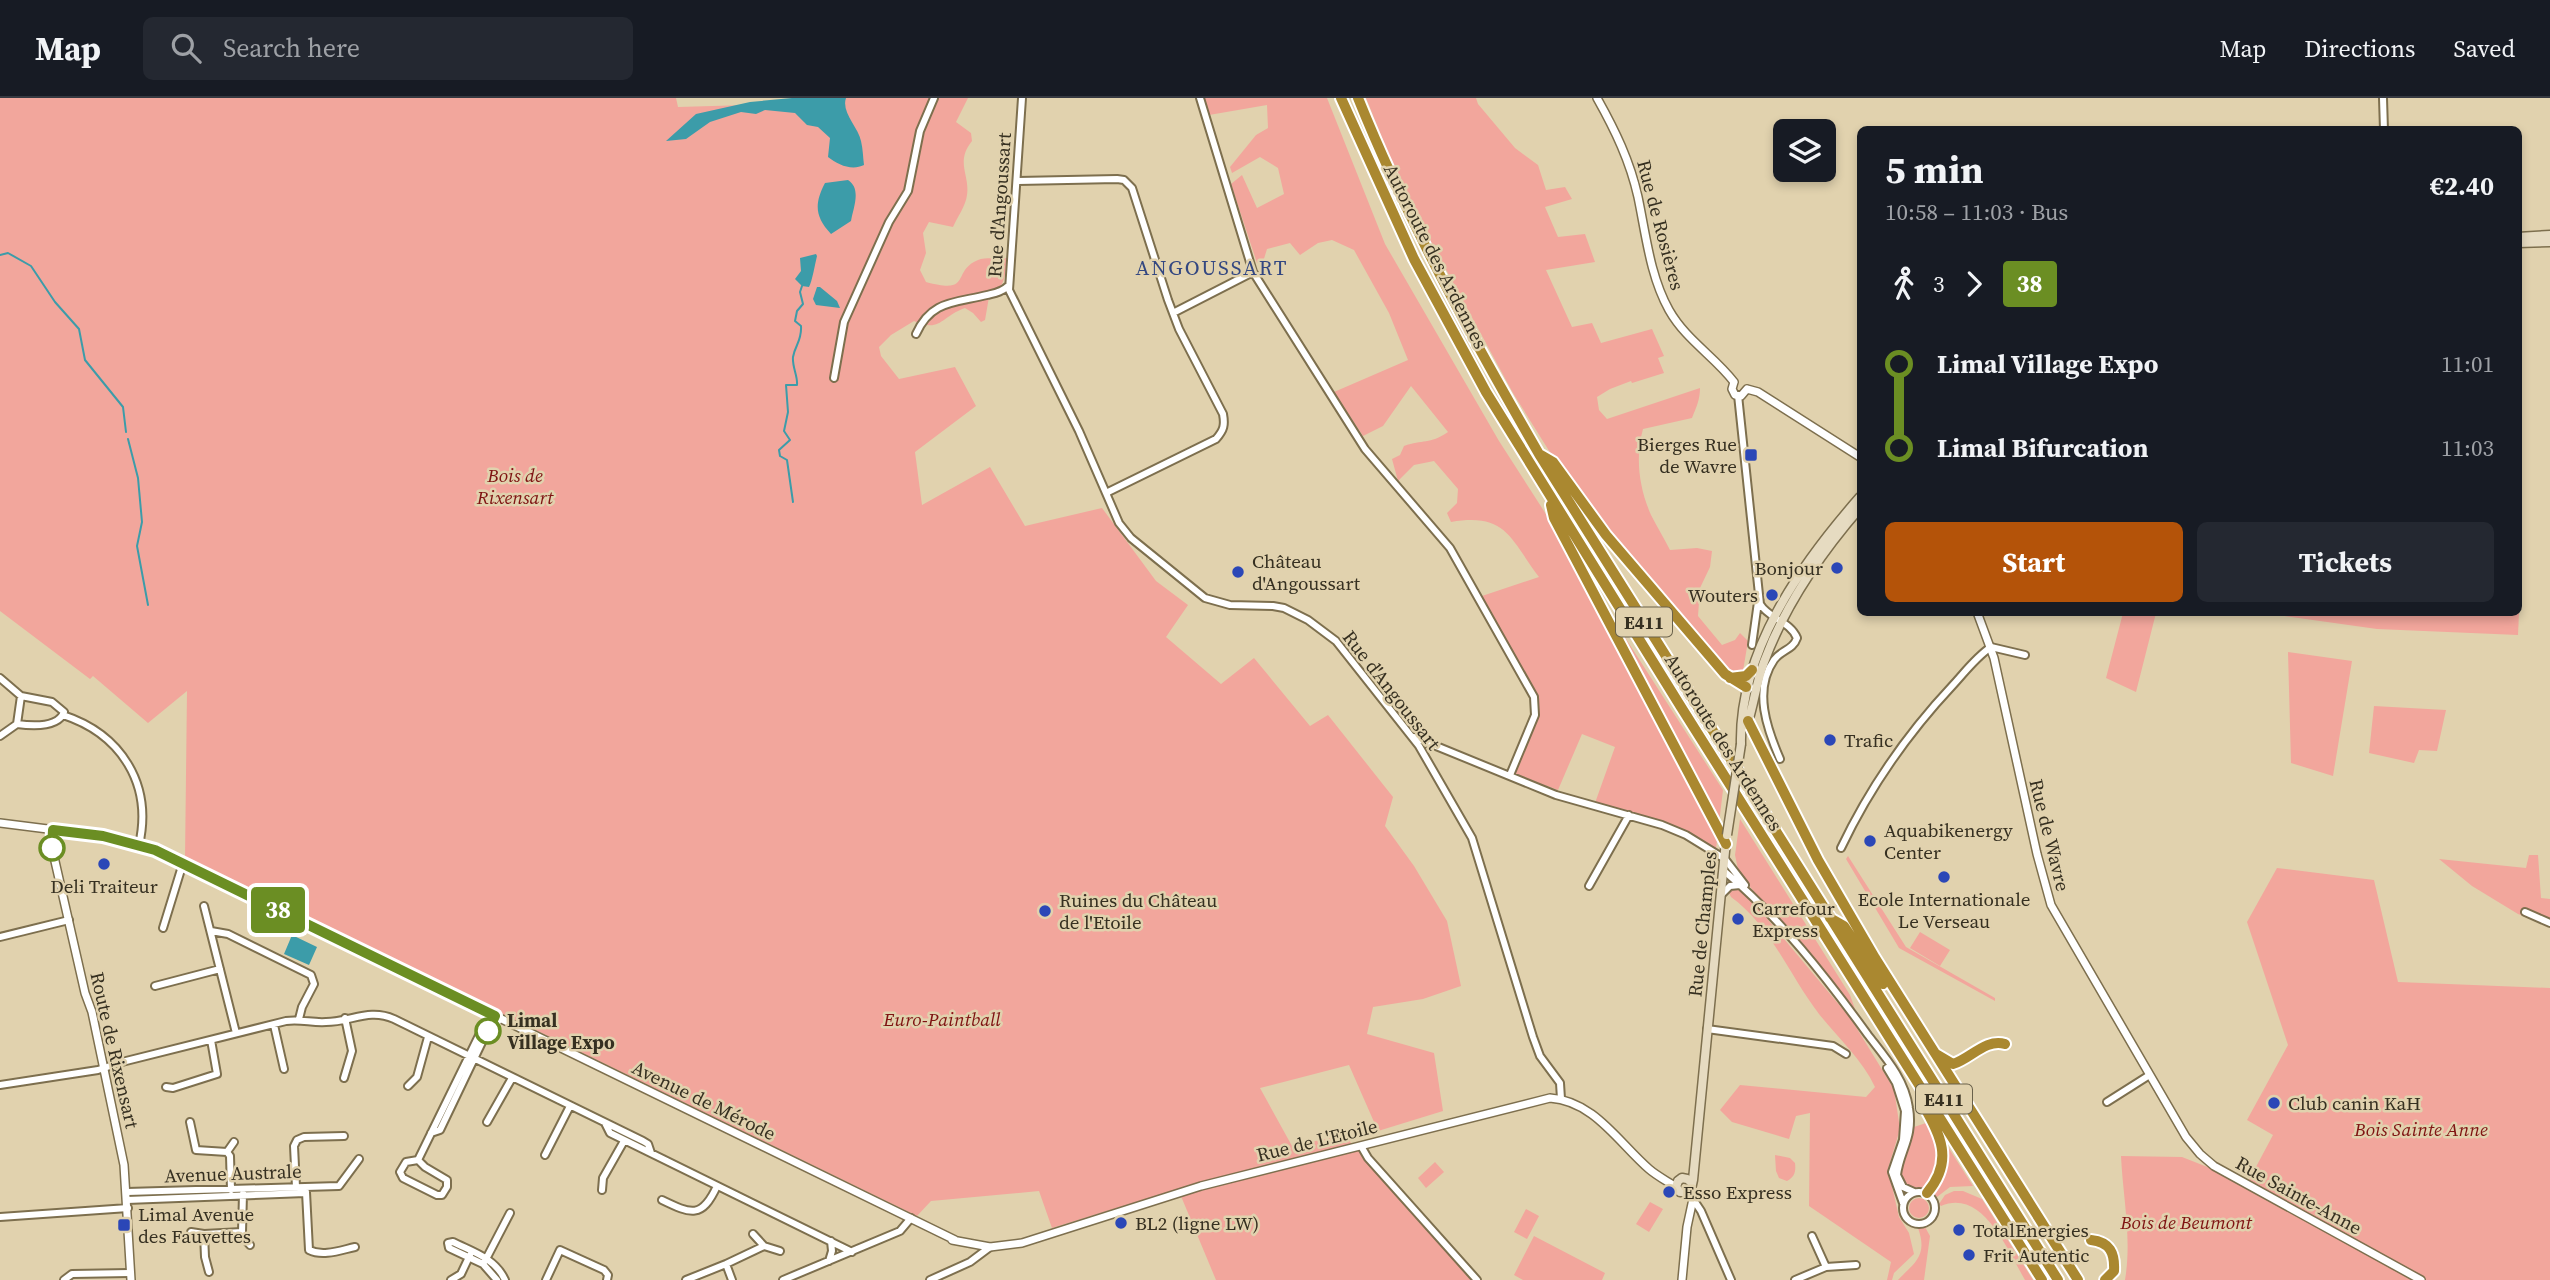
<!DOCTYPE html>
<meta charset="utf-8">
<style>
body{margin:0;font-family:"Source Serif 4",serif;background:#242831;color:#f1f3f6;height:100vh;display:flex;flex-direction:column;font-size:26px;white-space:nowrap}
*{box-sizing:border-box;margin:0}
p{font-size:23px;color:#9ea1a6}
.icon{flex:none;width:38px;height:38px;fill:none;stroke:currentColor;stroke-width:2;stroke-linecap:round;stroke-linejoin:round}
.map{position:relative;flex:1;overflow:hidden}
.details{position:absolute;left:1857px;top:28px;width:665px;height:490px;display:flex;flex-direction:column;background:#171b24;border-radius:10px;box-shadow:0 4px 10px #0003}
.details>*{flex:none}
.badge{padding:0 14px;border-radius:5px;font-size:24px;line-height:46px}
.buttons{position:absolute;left:1773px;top:21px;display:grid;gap:14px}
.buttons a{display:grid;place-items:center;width:63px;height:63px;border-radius:10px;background:#171b24;box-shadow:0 4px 10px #0003;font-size:35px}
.map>.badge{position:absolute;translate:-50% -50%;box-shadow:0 0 0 4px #fff}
.legs{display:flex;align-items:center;gap:10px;height:77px;padding:0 28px;font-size:23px}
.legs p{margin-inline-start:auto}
.summary{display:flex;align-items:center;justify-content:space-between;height:119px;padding:0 28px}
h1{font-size:38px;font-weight:700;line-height:52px}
.cta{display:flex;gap:14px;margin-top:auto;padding:14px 28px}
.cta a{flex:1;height:80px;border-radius:10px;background:#b45309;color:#fff;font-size:28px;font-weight:700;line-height:80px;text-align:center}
.cta a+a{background:#242831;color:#f1f3f6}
ul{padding:0 28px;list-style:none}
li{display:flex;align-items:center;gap:24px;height:84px;font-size:26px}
li i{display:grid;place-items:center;width:10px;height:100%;margin:0 9px;background:currentColor}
li i::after{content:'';width:18px;height:18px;margin:-9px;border:5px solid;border-radius:50%;background:#171b24}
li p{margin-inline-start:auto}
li:first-child i{background:linear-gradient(#0000 50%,currentColor 0)}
li:last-child i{background:linear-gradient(currentColor 50%,#0000 0)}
header{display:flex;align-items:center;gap:42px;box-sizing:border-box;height:98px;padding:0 35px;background:#171b24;border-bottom:2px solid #363941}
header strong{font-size:33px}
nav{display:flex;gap:38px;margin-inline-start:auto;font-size:24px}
.search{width:490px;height:63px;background:#242831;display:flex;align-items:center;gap:18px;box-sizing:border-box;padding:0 24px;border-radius:10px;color:#9ea1a6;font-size:26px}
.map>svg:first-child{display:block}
.green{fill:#f2a69c}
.water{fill:#3c9ca9}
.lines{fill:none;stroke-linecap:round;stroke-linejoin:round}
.stream{stroke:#3c9ca9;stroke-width:2}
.minor-casing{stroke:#7d6f4e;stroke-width:10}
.tertiary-casing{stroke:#7d6f4e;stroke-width:10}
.secondary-casing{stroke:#7d6f4e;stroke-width:11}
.motorway-casing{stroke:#fff;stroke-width:14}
.minor{stroke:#fff;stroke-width:6}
.tertiary{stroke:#fff;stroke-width:7}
.secondary{stroke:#e6dbc1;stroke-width:8}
.motorway{stroke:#aa8830;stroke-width:10}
.secondary-bridge-casing{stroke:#7d6f4e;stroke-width:11;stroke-linecap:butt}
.secondary-bridge{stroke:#e6dbc1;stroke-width:8}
.line-1-casing{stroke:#fff;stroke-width:16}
.line-1{stroke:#6b8e23;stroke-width:10}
.poi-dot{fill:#2b47b7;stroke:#e1d2ae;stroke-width:2.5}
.stop-1-dot{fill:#fff;stroke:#6b8e23;stroke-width:3.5}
.labels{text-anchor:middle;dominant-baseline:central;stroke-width:5;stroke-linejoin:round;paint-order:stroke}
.shield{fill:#e1d2ae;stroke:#69614b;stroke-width:2}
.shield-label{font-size:18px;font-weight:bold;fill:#363021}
.street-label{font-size:19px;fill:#363021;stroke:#e1d2ae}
.poi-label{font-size:19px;fill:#363021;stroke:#e1d2ae;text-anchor:start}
.park-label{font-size:19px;font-style:italic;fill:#7f1312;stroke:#e1d2ae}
.stop-label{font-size:19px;font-weight:bold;fill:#363021;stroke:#e1d2ae;text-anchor:start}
.neighbourhood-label{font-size:21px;letter-spacing:2px;fill:#334781;stroke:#e1d2ae}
</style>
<header>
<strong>Map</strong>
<div class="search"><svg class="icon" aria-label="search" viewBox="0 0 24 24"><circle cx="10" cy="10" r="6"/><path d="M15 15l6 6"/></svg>Search here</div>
<nav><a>Map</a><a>Directions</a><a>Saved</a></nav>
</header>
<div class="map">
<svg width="2550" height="1182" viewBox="0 0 2550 1182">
<rect width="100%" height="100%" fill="#e1d2ae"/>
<path class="green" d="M0,0H676L678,9L810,5L812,0H968L956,24L971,35L972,43C955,64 970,77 967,97C966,107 957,120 953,129L929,124L923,135L926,155L920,172L926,184C973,197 951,173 978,162C985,159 998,161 1007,160C1005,178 1005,190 989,199L985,222L981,224L973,215L965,210C940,219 941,235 914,223L891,237L879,249L881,258L899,281L955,269L976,308L915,354L922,407L990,369L1025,428L1102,410L1156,483L1188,507L1166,539L1221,586L1254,560L1310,628L1328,617L1393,699L1385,728L1414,768L1447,823L1461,888L1423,901L1373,909L1367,936L1434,955L1443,1013L1378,1033L1349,967L1260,990L1292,1048L1344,1037L1472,1182H1216L1178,1091L1052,1130L1039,1093L931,1103L917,1118L185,761L187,593L148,625L93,578L90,581L0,513Z
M1204,0H1327L1385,146L1499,343L1723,692L1716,751C1679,726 1637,717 1595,705L1615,649L1582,636L1558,692L1514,676L1539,618L1538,600L1482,498L1539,479C1509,439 1506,415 1451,424L1447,415L1457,405L1458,391L1434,363L1414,367L1398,383L1392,361L1400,357L1404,348C1423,341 1429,347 1448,334L1411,288L1383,328L1363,338L1334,294L1408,262L1389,215L1354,152L1332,142L1318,145L1300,157L1290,145L1267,151L1263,164L1257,165L1231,86L1242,77L1257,110L1284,96L1278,70L1260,59L1232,75L1230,69L1256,37L1268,30L1267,7L1209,17Z
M1366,0H1476L1478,6L1515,50L1538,67L1546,92L1565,89L1572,101L1545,109L1558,139L1585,136L1595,164L1546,172L1572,229L1592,225L1601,245L1652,231L1664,258L1658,260L1664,275L1632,285L1631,283L1610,291L1597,299L1599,312L1607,321L1700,290C1700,302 1696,310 1692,320L1643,331C1635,359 1639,390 1651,417C1657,429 1664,440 1670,452L1697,450L1712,453L1710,469L1700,490L1698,518L1722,547L1735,542L1740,535L1748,543L1743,573L1735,574L1726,569L1626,456L1566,380L1513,295L1404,94Z
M2518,493H2520L2518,537L2377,531L2263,515L2518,514Z
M2123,515H2156L2136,594L2106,580Z
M2288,554L2352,563L2333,678L2291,665Z
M2374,608L2446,612L2437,653L2419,652L2414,665L2369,655Z
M1740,721L1850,897L1855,911L1739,776L1735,757Z
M2529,757H2538L2541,800L2550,801V828L2518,816L2472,788L2439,761L2526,770Z
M1848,758L1906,849L1995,900V903L1899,850L1846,761Z
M2277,770L2374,782L2398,884L2550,890V1182H2425L2249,1082L2273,1037L2247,1022L2288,947L2247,824Z
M1734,789L1743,792L1851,921L1894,991L1900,1031L1888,1071L1899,1119L1909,1135L1914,1156L1894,1175L1892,1182H1887L1891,1164L1809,1108L1810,1015L1796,1018L1789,1041L1732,1024L1720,1012L1740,987L1866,999L1875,989C1862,961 1838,940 1819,916C1789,877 1771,828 1731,799L1729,795Z
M1920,834L1950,852L1940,868L1910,850Z
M1929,1024C1937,1048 1946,1069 1925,1090C1882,1093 1912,1051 1914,1029Z
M1941,1038L1973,1088L1950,1089L1937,1099L1933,1096C1948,1067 1946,1071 1941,1038Z
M1775,1057L1790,1060L1795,1065C1796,1073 1795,1079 1787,1083L1779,1080L1776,1073Z
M2121,1058L2182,1059L2215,1072L2415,1182H2125C2132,1140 2123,1100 2121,1058Z
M1435,1064L1444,1074L1426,1090L1418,1080Z
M1954,1093H1963L1982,1101L2033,1182H2025C2008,1153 1983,1090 1941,1108L1939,1106L1945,1097Z
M1909 1110a10 10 0 1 1 20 0a10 10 0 1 1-20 0Z
M1650,1104L1663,1111L1649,1134L1636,1126Z
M1526,1111L1539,1118L1527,1141L1514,1134Z
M1925,1129L1930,1138L1924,1182H1898C1915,1164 1928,1158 1918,1130Z
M1534,1138L1605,1175L1602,1182H1523L1514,1177Z"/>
<path class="water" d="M792,0H846C841,14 858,29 861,43C863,51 863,60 864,67C852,73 838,67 828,59L830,40L818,29L807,27L795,15L765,12L756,16L741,14L710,24L686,41L666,43L696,16L750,4Z
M848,82C862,91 853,110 851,123L831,136C815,119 814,106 825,85Z
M816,156L817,158C815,166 812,184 809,189L802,188L795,181L801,173L800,160Z
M817,189H820L837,203L840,210L816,207L813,201Z
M292,837L317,849L309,867L284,856Z"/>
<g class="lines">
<path class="stream" d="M0,157L8,155L31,168L55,204L79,231L85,262L123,309L126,334
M128,341L138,380L142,424L137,448L148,507
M793,404L787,362L780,358L779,352L790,342L784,333L788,314L786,287H797C798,278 792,269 793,259C795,247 802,243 801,228L795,223L797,213L803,206L800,194L802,188"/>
<defs>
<path id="minor" d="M1022,0L1009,192L1079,333L1119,425L1131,440L1205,500L1230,507L1273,508L1284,510L1308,522L1336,543L1419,648L1472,740L1533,939L1540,958L1560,985L1561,1001
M1200,0L1253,174L1365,351L1450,450L1534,599L1535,617L1510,677
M2383,0L2384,32
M1018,83L1117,81L1124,82L1132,90L1168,202L1179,231L1223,316C1225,327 1224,332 1216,341L1106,395
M1173,215L1253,174
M916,236C931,202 955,205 987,197C995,195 1002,194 1008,188
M834,280L844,224L889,124L908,93L920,33L934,0
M1738,297L1760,506C1769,521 1790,523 1797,540C1793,552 1781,552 1774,562C1753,592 1767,631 1780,661
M1752,547L1758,504
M0,580L21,598
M63,617C121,636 153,686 139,747
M17,626C32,628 58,630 64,614L52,604L21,598
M17,626L21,598
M0,638L17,626
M1414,639L1556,697L1662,727L1686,737L1725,761L1745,787
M1841,750C1870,689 1907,636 1953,587C1965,574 1976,559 1991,549L2025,557
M1724,773C1779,819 1826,879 1868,937C1885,959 1905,981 1909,1010C1914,1040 1900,1052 1897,1077L1903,1089L1914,1094
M1589,788L1629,717
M1721,797L1730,788L1740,787
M204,808L236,935
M2525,814L2550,825
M163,830L183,765
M211,833L228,836L311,877L314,886L302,909L299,921
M0,839L69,822
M155,888L220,871
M274,927L284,971
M1707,931L1833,948L1846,956
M1887,970L1896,985L1905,1013L1903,1042L1892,1074L1903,1105
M344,980L352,953L345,920
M0,987L98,972L122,964L286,923C301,921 312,925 326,924C351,924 369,910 394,921L643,1043L648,1046L651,1055
M408,988L417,979L428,939
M166,989L173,990L217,976L211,942
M2107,1004L2148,978
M190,1024L196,1052L227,1054
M487,1024L512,980
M605,1025L610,1035L852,1154
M431,1035L440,1032L495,917
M1361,1048L1368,1060L1477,1182
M545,1057L570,1008
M418,1062L425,1069L447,1082V1089L442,1097H437L403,1080L400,1074L406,1064L418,1062L490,915
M296,1089L294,1048L297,1042L304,1039L344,1038
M231,1092L230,1058L227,1054L234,1044
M602,1092L603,1080L624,1043
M1903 1110a16 16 0 1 1 32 0a16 16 0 1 1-32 0Z
M127,1094L339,1088L359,1061
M306,1094L309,1152C323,1159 341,1152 355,1149
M1693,1101L1701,1113L1731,1182
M127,1102L305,1095
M662,1102C691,1116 702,1121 717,1088
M0,1119L128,1110
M191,1134L204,1136
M242,1134L243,1139L250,1147
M753,1136L764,1148L780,1153
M1812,1138L1826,1169
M485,1163L510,1115
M829,1163L832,1153L831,1143
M726,1166L732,1182
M209,1174L205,1159L204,1136L242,1134L243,1096
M64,1182L72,1176L130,1175
M451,1182L461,1176L470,1157
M497,1182L483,1166L449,1150L448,1145L453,1144C473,1154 495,1160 505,1182
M546,1182L560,1152L604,1172L608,1177L607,1182
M686,1182L726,1166L764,1148
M783,1182L900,1133L911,1120
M930,1182L970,1164L990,1149
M1795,1182L1826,1169L1856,1167"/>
<path id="tertiary" d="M1597,0C1615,32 1630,63 1638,99C1646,137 1650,178 1669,212C1686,242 1714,258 1734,284
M1734,284L1732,291L1735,297L1741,298L1747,291
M1747,291L1758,294L1860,359
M1977,514L1994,560L2037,756L2051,807L2186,1039L2200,1056L2214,1068L2421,1182
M0,725L103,738L155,752L955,1142
M53,732L52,750L85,895L92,914L124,1067L131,1182
M952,1142L990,1149L1022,1145L1201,1088L1550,1000C1594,1003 1618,1044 1649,1071C1657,1078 1667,1083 1676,1089
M1682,1182L1687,1129L1693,1101L1690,1092"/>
<path id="secondary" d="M2518,139L2550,137
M2518,145L2550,144
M1747,627C1754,606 1756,585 1764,564C1785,507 1821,455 1860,410
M1741,646C1739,553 1801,466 1860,399
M1692,1085L1687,1081L1682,1080L1678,1083L1676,1089L1680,1094H1688L1691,1091L1693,1082L1726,743"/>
<path id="motorway" d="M1341,0L1414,161L1486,294L1681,609L2042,1182
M1358,0C1408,124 1472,240 1539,356L2058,1182
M1541,357L1553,364L1606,437L1725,576L1746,589
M1551,407L1554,420L1726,746
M1730,580L1746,578L1752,572
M1748,623L1818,762L1875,860L2078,1182
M1830,820L1844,828L1883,886
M1936,956L1953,966C1970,961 1986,940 2005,946
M1922,1005C1941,1037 1954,1063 1927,1095
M2091,1142C2110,1144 2115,1155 2114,1173L2105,1182"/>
</defs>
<use href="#minor" class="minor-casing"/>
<use href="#tertiary" class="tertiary-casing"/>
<use href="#secondary" class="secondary-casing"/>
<use href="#motorway" class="motorway-casing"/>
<use href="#minor" class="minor"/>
<use href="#tertiary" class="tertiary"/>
<use href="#secondary" class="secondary"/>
<use href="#motorway" class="motorway"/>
<defs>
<path id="secondary-bridge" d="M1727,737L1741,646"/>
</defs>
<use href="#secondary-bridge" class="secondary-bridge-casing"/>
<use href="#secondary-bridge" class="secondary-bridge"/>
</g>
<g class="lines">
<defs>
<path id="line-1" d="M52,750L53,732L103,738L155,752L495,918L488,933"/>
</defs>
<use href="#line-1" class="line-1-casing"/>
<use href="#line-1" class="line-1"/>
</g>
<g class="poi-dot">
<rect x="1744" y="350" width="14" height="14" rx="3.5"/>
<circle cx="1837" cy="470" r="7"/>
<circle cx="1238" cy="474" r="7"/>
<circle cx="1772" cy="497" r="7"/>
<circle cx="1830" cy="642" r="7"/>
<circle cx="1870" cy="743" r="7"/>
<circle cx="104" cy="766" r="7"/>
<circle cx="1944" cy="779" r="7"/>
<circle cx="1045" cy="813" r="7"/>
<circle cx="1738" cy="821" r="7"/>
<circle cx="2274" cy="1005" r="7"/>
<circle cx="1669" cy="1094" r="7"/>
<circle cx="1121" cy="1125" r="7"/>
<rect x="117" y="1120" width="14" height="14" rx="3.5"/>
<circle cx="1959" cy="1132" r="7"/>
<circle cx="1969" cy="1157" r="7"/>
</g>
<g class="stop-1-dot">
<circle cx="52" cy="750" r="12"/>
<circle cx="488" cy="933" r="12"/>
</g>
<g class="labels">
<g class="shield">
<rect x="1616" y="509.5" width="56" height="29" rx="5"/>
<rect x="1916" y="986.5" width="56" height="29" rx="5"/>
</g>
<g class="shield-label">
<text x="1644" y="524">E411</text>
<text x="1944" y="1001">E411</text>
</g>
<g class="street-label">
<text transform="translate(999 107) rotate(-86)">Rue d'Angoussart</text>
<text transform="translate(1661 127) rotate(75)">Rue de Rosières</text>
<text transform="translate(1436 158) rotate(63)">Autoroute des Ardennes</text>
<text transform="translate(1392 592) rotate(52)">Rue d'Angoussart</text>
<text transform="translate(1724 644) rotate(58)">Autoroute des Ardennes</text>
<text transform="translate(2050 737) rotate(76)">Rue de Wavre</text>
<text transform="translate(1702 826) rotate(-84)">Rue de Champles</text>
<text transform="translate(115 952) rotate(77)">Route de Rixensart</text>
<text transform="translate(704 1002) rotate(26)">Avenue de Mérode</text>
<text transform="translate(1317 1042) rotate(-14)">Rue de L'Etoile</text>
<text transform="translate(233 1075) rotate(-2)">Avenue Australe</text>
<text transform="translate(2299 1097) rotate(29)">Rue Sainte-Anne</text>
</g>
<g class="poi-label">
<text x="1737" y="346" text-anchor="end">Bierges Rue<tspan x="1737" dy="22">de Wavre</tspan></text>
<text x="1252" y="463">Château<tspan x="1252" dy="22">d'Angoussart</tspan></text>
<text x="1823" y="470" text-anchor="end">Bonjour</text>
<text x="1758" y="497" text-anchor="end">Wouters</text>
<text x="1844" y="642">Trafic</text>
<text x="1884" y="732">Aquabikenergy<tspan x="1884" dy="22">Center</tspan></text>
<text x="104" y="788" text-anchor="middle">Deli Traiteur</text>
<text x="1944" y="801" text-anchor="middle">Ecole Internationale<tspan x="1944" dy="22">Le Verseau</tspan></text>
<text x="1059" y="802">Ruines du Château<tspan x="1059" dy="22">de l'Etoile</tspan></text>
<text x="1752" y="810">Carrefour<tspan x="1752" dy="22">Express</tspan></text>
<text x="2288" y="1005">Club canin KaH</text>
<text x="1683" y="1094">Esso Express</text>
<text x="138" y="1116">Limal Avenue<tspan x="138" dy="22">des Fauvettes</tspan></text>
<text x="1135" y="1125">BL2 (ligne LW)</text>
<text x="1973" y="1132">TotalEnergies</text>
<text x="1983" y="1157">Frit Autentic</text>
</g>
<g class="park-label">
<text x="515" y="377">Bois de<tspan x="515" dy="22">Rixensart</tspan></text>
<text x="942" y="921">Euro-Paintball</text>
<text x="2421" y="1031">Bois Sainte Anne</text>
<text x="2186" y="1124">Bois de Beumont</text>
</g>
<g class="stop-label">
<text x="507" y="922">Limal<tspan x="507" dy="22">Village Expo</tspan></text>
</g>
<g class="neighbourhood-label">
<text x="1212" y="169">ANGOUSSART</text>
</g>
</g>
</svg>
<div class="buttons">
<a><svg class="icon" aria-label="layers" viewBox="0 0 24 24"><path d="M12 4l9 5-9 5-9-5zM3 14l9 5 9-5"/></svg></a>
</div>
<b class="badge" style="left:278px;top:812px;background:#6b8e23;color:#fff">38</b>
<section class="details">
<div class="summary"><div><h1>5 min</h1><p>10:58 – 11:03 · Bus</p></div><b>€2.40</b></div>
<div class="legs"><svg class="icon" aria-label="walk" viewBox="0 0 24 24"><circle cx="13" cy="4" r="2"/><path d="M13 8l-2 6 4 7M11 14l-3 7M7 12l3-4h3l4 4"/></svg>3<svg class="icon" aria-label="forward" viewBox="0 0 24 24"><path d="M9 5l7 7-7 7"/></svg><b class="badge" style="background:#6b8e23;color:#fff">38</b></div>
<ul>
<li><i style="color:#6b8e23"></i><b>Limal Village Expo</b><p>11:01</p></li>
<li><i style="color:#6b8e23"></i><b>Limal Bifurcation</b><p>11:03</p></li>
</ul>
<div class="cta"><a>Start</a><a>Tickets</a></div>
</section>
</div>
